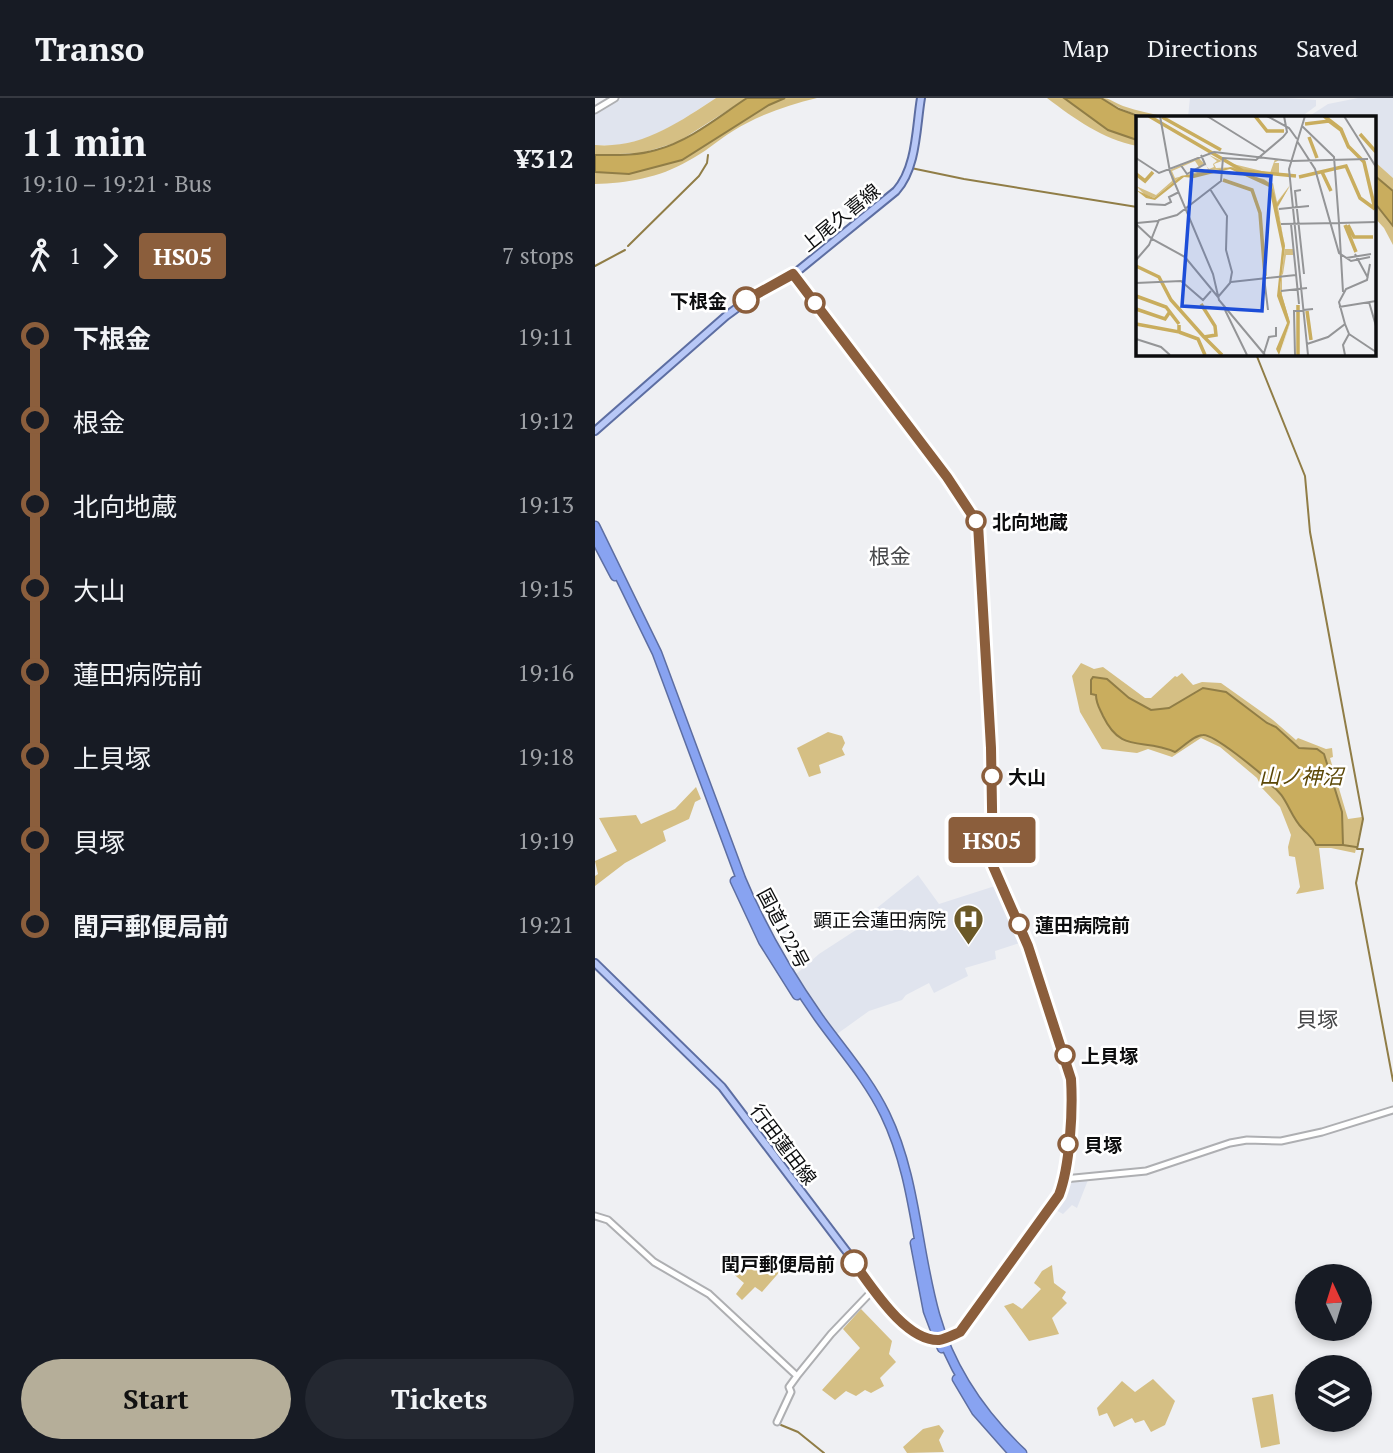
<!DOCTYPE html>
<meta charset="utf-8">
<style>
body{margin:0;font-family:"PT Serif","Noto Sans JP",serif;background:#242831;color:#f1f3f6;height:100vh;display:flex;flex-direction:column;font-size:26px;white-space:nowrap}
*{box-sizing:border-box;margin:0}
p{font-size:23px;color:#9ea1a6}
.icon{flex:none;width:38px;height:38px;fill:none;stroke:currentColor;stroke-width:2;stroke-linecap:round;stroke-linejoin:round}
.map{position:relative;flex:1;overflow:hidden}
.side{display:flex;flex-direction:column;background:#171b24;width:595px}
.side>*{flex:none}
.badge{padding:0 14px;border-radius:5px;font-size:24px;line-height:46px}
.needle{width:46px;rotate:356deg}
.controls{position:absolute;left:700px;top:1166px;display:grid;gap:14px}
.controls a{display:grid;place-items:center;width:77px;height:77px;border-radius:50%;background:#171b24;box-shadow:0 4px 10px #0003;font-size:35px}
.map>.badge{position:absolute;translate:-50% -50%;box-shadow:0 0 0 4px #fff}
.legs{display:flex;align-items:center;gap:10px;height:77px;padding:0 21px;font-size:23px}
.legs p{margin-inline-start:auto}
.overview{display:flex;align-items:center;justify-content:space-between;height:119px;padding:0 21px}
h1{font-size:38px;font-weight:600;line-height:52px}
.button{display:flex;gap:14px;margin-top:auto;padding:14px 21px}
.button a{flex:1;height:80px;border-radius:42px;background:#b5ae99;color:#111;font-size:28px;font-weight:600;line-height:80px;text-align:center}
.button a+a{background:#242831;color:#f1f3f6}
ul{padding:0 21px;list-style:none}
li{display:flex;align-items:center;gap:24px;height:84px;font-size:26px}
li i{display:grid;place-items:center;width:10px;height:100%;margin:0 9px;background:currentColor}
li i::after{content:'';width:18px;height:18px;margin:-9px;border:5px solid;border-radius:50%;background:#171b24}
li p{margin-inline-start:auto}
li:first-child i{background:linear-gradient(#0000 50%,currentColor 0)}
li:last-child i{background:linear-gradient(currentColor 50%,#0000 0)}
header{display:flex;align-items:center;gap:42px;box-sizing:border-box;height:98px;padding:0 35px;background:#171b24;border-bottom:2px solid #363941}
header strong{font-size:33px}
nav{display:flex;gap:38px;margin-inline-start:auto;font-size:24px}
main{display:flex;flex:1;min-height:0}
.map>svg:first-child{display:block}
.built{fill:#e0e4ee}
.green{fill:#d5bf84}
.water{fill:#c9ad5e;stroke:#907d46;stroke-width:2}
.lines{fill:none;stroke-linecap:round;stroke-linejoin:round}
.stream{stroke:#907d46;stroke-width:2}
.minor-casing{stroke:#aeafb2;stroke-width:9}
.major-casing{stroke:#5d6ea2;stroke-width:10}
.highway-casing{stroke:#5d6ea2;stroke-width:11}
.minor{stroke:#fff;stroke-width:5}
.major{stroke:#b8c8f7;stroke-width:6}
.highway{stroke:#88a3f1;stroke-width:8}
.line-1-casing{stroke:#fff;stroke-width:16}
.line-1{stroke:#8b5e3c;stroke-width:10}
.stop-1-dot{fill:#fff;stroke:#8b5e3c;stroke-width:3.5}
.labels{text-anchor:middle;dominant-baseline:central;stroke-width:5;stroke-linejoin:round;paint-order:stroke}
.street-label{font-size:19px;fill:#0c0d0e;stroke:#fff}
.stop-label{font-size:19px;font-weight:bold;fill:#0c0d0e;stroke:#fff;text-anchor:start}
.poi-label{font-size:19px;fill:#0c0d0e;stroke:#fff;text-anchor:end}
.neighbourhood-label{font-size:21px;fill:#464749;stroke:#fff}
.water-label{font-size:21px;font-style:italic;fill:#5b4706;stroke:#fff}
.inset-river{fill:none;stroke:#c9ad5e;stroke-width:3.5}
.inset-road{fill:none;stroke:#949597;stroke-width:2}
.view{fill:#1d4ed8;fill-opacity:0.15;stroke:#1d4ed8;stroke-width:3.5}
.inset-edge{fill:none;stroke:#0c0d0e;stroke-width:3.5}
</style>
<header>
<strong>Transo</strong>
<nav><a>Map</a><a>Directions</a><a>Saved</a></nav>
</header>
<main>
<section class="side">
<div class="overview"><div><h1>11 min</h1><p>19:10 – 19:21 · Bus</p></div><b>¥312</b></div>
<div class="legs"><svg class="icon" aria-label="walk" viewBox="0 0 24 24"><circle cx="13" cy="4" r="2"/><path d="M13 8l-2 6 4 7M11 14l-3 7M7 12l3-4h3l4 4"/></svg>1<svg class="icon" aria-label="forward" viewBox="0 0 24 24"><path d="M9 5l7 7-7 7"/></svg><b class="badge" style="background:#8b5e3c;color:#fff">HS05</b><p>7 stops</p></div>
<ul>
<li><i style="color:#8b5e3c"></i><b>下根金</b><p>19:11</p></li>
<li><i style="color:#8b5e3c"></i><span>根金</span><p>19:12</p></li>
<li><i style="color:#8b5e3c"></i><span>北向地蔵</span><p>19:13</p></li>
<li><i style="color:#8b5e3c"></i><span>大山</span><p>19:15</p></li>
<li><i style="color:#8b5e3c"></i><span>蓮田病院前</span><p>19:16</p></li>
<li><i style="color:#8b5e3c"></i><span>上貝塚</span><p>19:18</p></li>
<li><i style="color:#8b5e3c"></i><span>貝塚</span><p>19:19</p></li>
<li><i style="color:#8b5e3c"></i><b>閏戸郵便局前</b><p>19:21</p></li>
</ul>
<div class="button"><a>Start</a><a>Tickets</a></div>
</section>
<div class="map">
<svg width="798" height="1355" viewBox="0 0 798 1355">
<rect width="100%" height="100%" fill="#eff0f3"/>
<path class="built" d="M27,0H121L79,27L50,41L24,47H0V16Z
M595,0H692L721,2V8L706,19H593Z
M763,0H798V80L779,63V19H713L733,6Z
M323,777L344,806L400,788L428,844L400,853L401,861L370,870L373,878L339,895L334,885L311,897L307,902L274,913L242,936L199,878L224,856L264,830L262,826Z
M493,1082L482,1110L477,1107L468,1116L459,1111L467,1101L472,1087L475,1084Z"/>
<path class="green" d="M121,0H152L83,44L47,55L0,57V47C47,51 84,24 121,0Z
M190,0H222C193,7 163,17 138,33C122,43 109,55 93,63C64,80 32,85 0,86V74L34,76L87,62L174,7Z
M452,0H469L513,32L542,42V48C507,41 480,21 452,0Z
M507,0C515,0 520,5 528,8C543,13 557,16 573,19C544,19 531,15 507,0Z
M779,63L798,80V93L779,77Z
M779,104L798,128V147L789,130L779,119Z
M486,565L499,571L508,569L550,600H556L580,578L582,579L587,575L598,587L607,584L626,585L678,622L701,642L703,640L731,651L737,650L738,659L735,660L753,721L767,719L768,721L760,755L736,750H724L729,791L701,796L705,789L700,759L694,758L693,749L696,737L685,709L667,690L662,680L625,649L606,640L577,659L553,651L542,655L507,651L485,614L477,578Z
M233,634L247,638L250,645L247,651L250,657L224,667L226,675L214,679L202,650Z
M101,689L106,701L100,704L94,721L68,733L71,743L30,765L0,788V778L3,776L0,763L22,753L4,720L41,717L46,726L80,711Z
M137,1155L149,1167L157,1162L162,1165L172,1155L188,1170L167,1194L160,1189L147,1202L141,1196L149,1185L127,1166Z
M457,1167L459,1185L471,1194L467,1200L472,1205L457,1220L464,1236L434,1243L409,1208L418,1205L427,1211L446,1191L439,1185L447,1173Z
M266,1211L297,1243L294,1256L301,1264L285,1280L289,1288L276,1295L270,1292L261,1298L251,1293L240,1302L227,1292L265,1250L248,1231Z
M558,1281L580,1303L570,1327L556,1334L549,1322L540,1325L537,1320L519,1329L512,1315L504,1318L502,1310L527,1283L540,1294Z
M678,1296L685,1346L666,1350L657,1300Z
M344,1327L349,1333L344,1342L349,1354L312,1355L308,1349L328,1331Z"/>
<path class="water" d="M152,0H190L174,7L87,62L34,76L0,74V57C19,57 42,58 61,52C95,43 123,19 152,0Z
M469,0H506L524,11L546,19H542V42L513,32Z
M779,77L798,93V128L779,104Z
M498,579L512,581L534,600L556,612L574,610L608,590L631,594L672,625L681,629L704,650L722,651L729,656L747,714L748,747H721C717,738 713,737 707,730C694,717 692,696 674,686L673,682C663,673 619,636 608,637C599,637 588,649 580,654C547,639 527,657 508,618C505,611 501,606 501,597L496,596V582Z"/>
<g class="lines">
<path class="stream" d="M316,70L369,81L542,109
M33,148L104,78L112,65L113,57
M0,168L30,152
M661,256L710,378L715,434L768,721L762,751H768L761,785L798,983
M748,747L761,749
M186,1327L203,1334L229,1355"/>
<defs>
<path id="minor" d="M0,12L20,0
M199,176L352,379L383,426L396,650L398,768L433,848L476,981C478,1012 475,1068 464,1097L368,1231L348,1241
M469,1081L551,1073L635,1045L652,1042L686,1043L727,1034L798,1012
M0,1118L13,1122L59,1164L114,1196L202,1278L236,1236L279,1191
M182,1324L196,1294L194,1289L202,1278"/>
<path id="major" d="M0,333L131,218L161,196L199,176L301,93C322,70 321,29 326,0
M0,865L127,989L299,1216L329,1239L347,1241"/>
<path id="highway" d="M0,428L62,555L146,781C167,831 193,876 224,920C247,952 273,981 290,1016C321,1080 321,1150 340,1217C355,1270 387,1317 427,1355
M0,440L20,478
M140,783L168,843L202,897
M320,1145L333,1213L347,1250
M362,1281L381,1313L418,1355"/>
</defs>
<use href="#minor" class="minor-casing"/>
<use href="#major" class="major-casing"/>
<use href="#highway" class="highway-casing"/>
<use href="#minor" class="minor"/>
<use href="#major" class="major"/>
<use href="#highway" class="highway"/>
</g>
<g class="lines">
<defs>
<path id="line-1" d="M151,202L198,176L352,379L383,426L396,650L398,768L433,848L476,981C478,1013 475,1068 464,1097L365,1234C358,1237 351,1241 344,1242C310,1243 277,1189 259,1165"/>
</defs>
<use href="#line-1" class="line-1-casing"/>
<use href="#line-1" class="line-1"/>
</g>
<defs>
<symbol id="hospital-pin" viewBox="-11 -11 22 30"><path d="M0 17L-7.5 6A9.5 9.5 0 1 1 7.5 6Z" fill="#6b5927" stroke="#fff"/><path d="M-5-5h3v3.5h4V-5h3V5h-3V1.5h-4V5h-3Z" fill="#fff"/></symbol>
</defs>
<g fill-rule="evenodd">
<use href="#hospital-pin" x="356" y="804" width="35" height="47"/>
</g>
<g class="stop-1-dot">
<circle cx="151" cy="202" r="12"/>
<circle cx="220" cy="205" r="9"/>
<circle cx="381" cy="423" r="9"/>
<circle cx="397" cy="678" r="9"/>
<circle cx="424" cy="826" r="9"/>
<circle cx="470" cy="957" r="9"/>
<circle cx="473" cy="1046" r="9"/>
<circle cx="259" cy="1165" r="12"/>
</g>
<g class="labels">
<g class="street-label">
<text transform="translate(245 119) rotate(-39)">上尾久喜線</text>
<text transform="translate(189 830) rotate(62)">国道122号</text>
<text transform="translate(189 1046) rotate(53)">行田蓮田線</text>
</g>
<g class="stop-label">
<text x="132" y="202" text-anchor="end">下根金</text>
<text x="397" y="423">北向地蔵</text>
<text x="413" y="678">大山</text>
<text x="440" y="826">蓮田病院前</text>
<text x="486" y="957">上貝塚</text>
<text x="489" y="1046">貝塚</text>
<text x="240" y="1165" text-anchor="end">閏戸郵便局前</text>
</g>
<g class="poi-label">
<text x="351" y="821">顕正会蓮田病院</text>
</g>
<g class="neighbourhood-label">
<text x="295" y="458">根金</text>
<text x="722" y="921">貝塚</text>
</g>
<g class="water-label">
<text x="706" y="678">山ノ神沼</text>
</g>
</g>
<g transform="translate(541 18)">
<rect width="240" height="240" fill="#eff0f3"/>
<path d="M73,39L86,45L78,48L80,52L100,51L89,46L134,57L139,43L143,44L138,47H143V57L153,58H107L128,63L135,68L137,67L141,86L154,69L142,91L149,133H157V139H150L147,158L146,159V179L154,207L144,239L154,206L148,193L144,173L149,130L136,70L110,60L95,51L45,60L18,82L8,78L0,70L20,79L36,65L34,54L62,41L73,53L78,51L77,48L81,45ZM59,45L63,51L69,47L72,53L39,62L36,55Z" fill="#d5bf84" fill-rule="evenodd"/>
<path d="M95,51L130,65L136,70L141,88L154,70L141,91L149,130L144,173L154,206L143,239L140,233L151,207L141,180L146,133L133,71L94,53L58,62L48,61L19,84L10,82L0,74L18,82L45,60Z" fill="#c9ad5e"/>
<path class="inset-river" d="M13,0L107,55L160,60M119,0L131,15H148M188,0L205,13L212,30L228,46L239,93M26,1L85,34M169,8L193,5L205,14L213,32M224,18L240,36M173,21L181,42M186,56L195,75M0,58L9,65L17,56M163,61L210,50L224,82L239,93M87,64L116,74L124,97L129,160M209,109L220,136M212,109L218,121H237M0,150L23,161L35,184L68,221M0,180L30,191L43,208M65,188L79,210L80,219L68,221M0,193L29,203L33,197M171,195L175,224M0,208L43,216V209M43,216L62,223L69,239M68,221L86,239M162,239V189"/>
<path class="inset-road" d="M24,0L34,56L77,158L83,184L129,239M71,0L129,36M131,0L153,12L161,23M169,0L153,53L172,239M208,0L240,51M166,10L198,41L203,107L240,106M161,25L179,53L203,137L215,145L234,141M0,42L23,57L78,36L155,45L232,43M44,48L51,58L69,48L65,39M74,73L91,100L90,134L96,156L94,167L82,181M165,74L159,75L168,158M10,88L29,89L35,86L33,81L43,76M143,93L173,90M1,107L22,105M0,108L16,123L49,141L82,181M145,108L203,107L207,176M155,108L163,188M219,138L232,162M210,142L235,138M0,144L13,129L23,104L41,99L85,65L87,42L120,44L147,21L151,16L148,0M240,151V176M128,161L132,194M95,166L160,159M0,167L45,165L67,184L75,175M145,175L171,172M233,186L240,210M203,191L240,185M89,194L111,239M209,208L213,218L207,229L209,239M213,218L240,236M0,223L25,231L34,239M171,228L192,221L209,208L203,186L210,173L231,164L234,148M128,237L133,221L140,220V211M159,239L158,195L177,193"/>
<path class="view" d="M56,54L135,60L126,195L46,190Z"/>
<rect width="240" height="240" class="inset-edge"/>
</g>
</svg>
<div class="controls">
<a><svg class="needle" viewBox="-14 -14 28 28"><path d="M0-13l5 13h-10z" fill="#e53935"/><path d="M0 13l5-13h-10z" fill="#9ea1a6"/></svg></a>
<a><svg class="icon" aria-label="layers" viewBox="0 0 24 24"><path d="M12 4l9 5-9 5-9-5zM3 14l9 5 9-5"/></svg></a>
</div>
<b class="badge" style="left:397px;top:742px;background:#8b5e3c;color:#fff">HS05</b>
</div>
</main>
